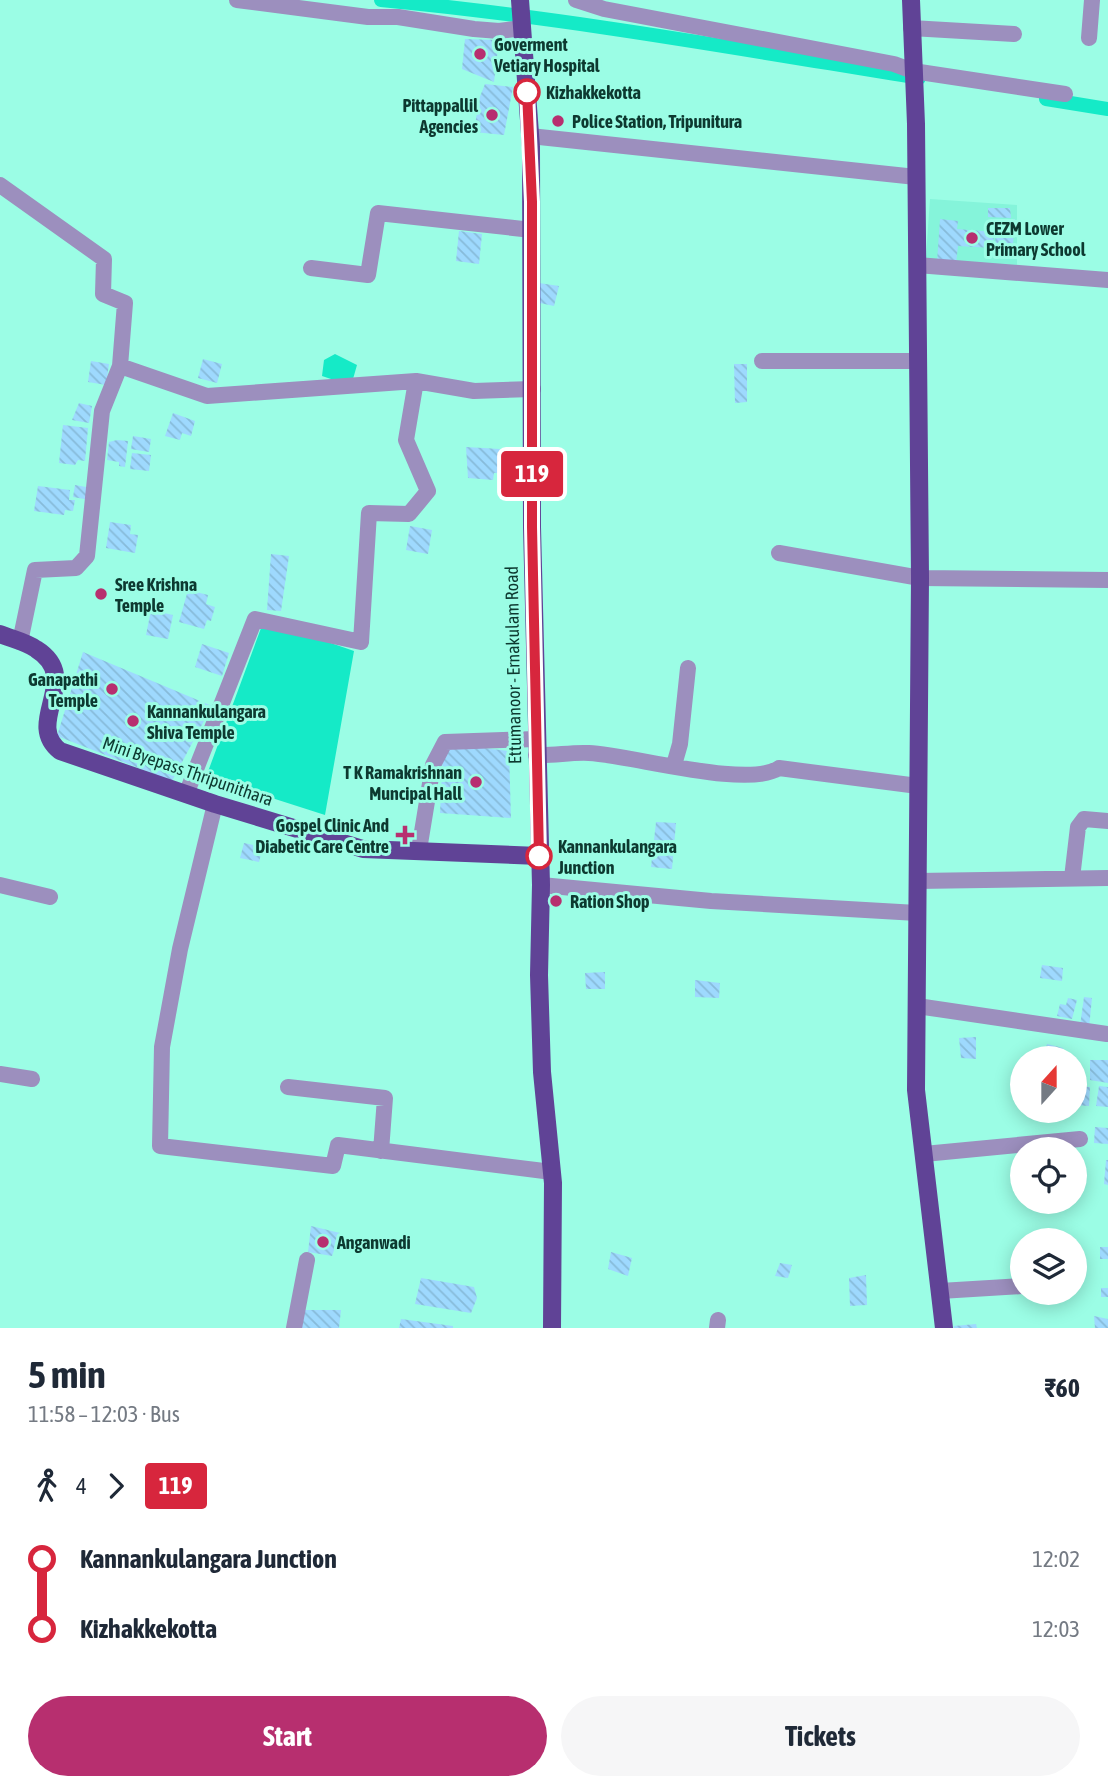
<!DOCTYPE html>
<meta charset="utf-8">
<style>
body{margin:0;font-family:"Asap Condensed",sans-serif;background:#f6f6f7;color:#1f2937;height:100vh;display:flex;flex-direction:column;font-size:26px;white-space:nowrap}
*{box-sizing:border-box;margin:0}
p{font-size:23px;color:#747a83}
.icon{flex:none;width:38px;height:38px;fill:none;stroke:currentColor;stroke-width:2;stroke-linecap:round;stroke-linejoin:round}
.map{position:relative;height:1328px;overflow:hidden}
.panel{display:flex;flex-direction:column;background:#fff;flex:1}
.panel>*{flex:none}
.badge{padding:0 14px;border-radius:5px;font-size:24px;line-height:46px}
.needle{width:46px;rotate:21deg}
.controls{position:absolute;left:1010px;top:1046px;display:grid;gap:14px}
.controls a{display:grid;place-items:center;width:77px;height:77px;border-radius:50%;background:#fff;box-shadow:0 4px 18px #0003;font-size:35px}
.map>.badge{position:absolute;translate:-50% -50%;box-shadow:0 0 0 4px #fff}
.legs{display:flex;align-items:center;gap:10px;height:77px;padding:0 28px;font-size:23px}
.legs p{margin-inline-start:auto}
.headline{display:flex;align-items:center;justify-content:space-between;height:119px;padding:0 28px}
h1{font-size:38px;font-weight:700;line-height:52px}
.action{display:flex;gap:14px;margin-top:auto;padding:14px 28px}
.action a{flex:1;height:80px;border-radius:42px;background:#b72f6f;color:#fff;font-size:28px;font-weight:700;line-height:80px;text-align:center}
.action a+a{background:#f6f6f7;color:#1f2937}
ul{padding:0 28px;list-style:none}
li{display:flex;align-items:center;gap:24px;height:70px;font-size:26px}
li i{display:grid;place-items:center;width:10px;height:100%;margin:0 9px;background:currentColor}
li i::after{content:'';width:18px;height:18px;margin:-9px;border:5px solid;border-radius:50%;background:#fff}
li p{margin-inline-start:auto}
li:first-child i{background:linear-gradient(#0000 50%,currentColor 0)}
li:last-child i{background:linear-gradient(currentColor 50%,#0000 0)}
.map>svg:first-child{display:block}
.built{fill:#85f4da}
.water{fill:#15eac7}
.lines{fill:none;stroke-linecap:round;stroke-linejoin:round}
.canal{stroke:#15eac7;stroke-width:14}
.building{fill:url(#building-back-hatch)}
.minor{stroke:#9c8fbe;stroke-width:16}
.major{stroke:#604396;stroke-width:18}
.line-1-casing{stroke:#fff;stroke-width:16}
.line-1{stroke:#d7263d;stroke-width:10}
.poi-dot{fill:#b72f6f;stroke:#9bfde5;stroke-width:2.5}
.stop-1-dot{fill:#fff;stroke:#d7263d;stroke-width:3.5}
.labels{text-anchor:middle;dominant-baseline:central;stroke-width:6;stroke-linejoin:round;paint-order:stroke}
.poi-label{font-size:18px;font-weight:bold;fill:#0d3930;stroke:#9bfde5;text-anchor:start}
.stop-label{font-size:18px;font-weight:bold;fill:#0d3930;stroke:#9bfde5;text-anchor:start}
.street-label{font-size:18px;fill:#0d3930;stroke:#9bfde5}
</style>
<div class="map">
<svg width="1108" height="1328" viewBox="0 0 1108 1328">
<defs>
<pattern id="building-back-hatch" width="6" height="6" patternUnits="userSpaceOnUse" patternTransform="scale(1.75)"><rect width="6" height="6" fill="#9ed9fe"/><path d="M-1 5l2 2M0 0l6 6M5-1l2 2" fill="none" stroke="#87bbda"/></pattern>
</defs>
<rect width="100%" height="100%" fill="#9bfde5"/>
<path class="built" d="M930,199L1017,205V277L925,271Z"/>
<path class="water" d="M335,354L357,365L353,379L340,382L322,376L324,360Z
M264,620L354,651L325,815L206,777Z"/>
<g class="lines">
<path class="canal" d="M381,0C561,17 740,49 919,78
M1046,99L1108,109"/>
</g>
<path class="building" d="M465,39L499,40L494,82L462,69Z
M485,84L513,87L504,135L474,132L479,99Z
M988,208H1010L1011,218L988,217Z
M940,219L958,221L957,229L994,232L993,248L958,246L956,264L937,262Z
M996,219H1015L1012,257L995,256Z
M459,231L482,234L479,264L456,261Z
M539,283L559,286L554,306L535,302Z
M203,359L222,364L217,383L198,378Z
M91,361L109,364L106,385L88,382Z
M734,364H747V402L735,403Z
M79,403L92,406L89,423L72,420Z
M173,413L195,421L191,436L182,433L180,440L165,436Z
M63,425L88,428L85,461L78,460L75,465L59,463Z
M133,436L151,439L149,452L131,449Z
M117,440L128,441L125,467L119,466V462L107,460L109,442Z
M466,447L500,449L498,473H494L493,480L468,478Z
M132,453L151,455L149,471L130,469Z
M75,485L92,488L90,500L73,497Z
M38,486L70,490L69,500H75L73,511L65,510L64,515L34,511Z
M110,522L131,525L130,534L138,535L135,553L106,548Z
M410,526L432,530L428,554L406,550Z
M271,554L289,556L281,611L267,610Z
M188,590L208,595L206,604L215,607L211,621L207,620L204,629L179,622Z
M151,610L173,615L168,639L146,635Z
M202,644L229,653L222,676L195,667Z
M83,652L212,706L172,781L57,736Z
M449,744L509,751L511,818L440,813L443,752Z
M656,822L676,823L672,869L651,867Z
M244,843L263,847L259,862L240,858Z
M1042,965L1063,968L1062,981L1040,978Z
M605,972V989H586L585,973Z
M695,980L720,983L719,998L695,997Z
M1084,997L1092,998L1089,1028L1080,1026Z
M1068,998L1077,1000L1072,1019L1057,1016L1060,1004L1066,1005Z
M976,1037V1059L961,1058L959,1038Z
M1047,1044L1063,1048L1060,1059H1044Z
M1090,1060H1108V1083L1090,1080Z
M1074,1086L1090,1087L1089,1106L1074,1105Z
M1099,1086L1108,1087V1107L1096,1106Z
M1095,1127L1108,1128V1144L1094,1143Z
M1106,1160H1108V1185L1104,1184Z
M311,1226L340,1233L332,1256L308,1252Z
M1100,1247H1108V1259H1100Z
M611,1252L632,1258L628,1276L608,1269Z
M780,1263L792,1265L788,1278L775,1276Z
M866,1275L867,1305L850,1306L849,1278Z
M421,1278L474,1287L477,1298L471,1313L415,1304Z
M1101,1288H1108V1297H1101Z
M299,1310H341L339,1328H299Z
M1094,1316L1108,1319V1328H1095Z
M401,1319L453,1326V1328H399Z
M976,1324L977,1328H954V1326Z"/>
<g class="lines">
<path class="minor" d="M237,0L368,17H398L474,29L499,31L522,28
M576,0L604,9L894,64L913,71L1065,94
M911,28L1014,34
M1089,38L1092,0
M530,136L916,177
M0,185L104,259L103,294L125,303L120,366L207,396L416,381
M917,265L1108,280
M311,268L368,275L378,213L532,230
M762,361H918
M779,553L920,578L1108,580
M20,642L35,570L76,568L87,556L102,411L120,366
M536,755C554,756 570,752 589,753C631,755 748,789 779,768L918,786
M674,765L680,744L688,668
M187,792L255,619L361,642L369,513L409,514L428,491L406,440L416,381L474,391L533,389
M215,804L180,949L162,1047L160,1146L333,1166L338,1145L552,1172
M419,850L433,765L445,742L535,739
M1072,878L1078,827L1084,819L1108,821
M917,881L1108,878
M0,885L50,897
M541,885L711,901L917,913
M917,1006L1107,1034
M0,1074L32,1079
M288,1087L385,1098L381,1151
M924,1154L1080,1139
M940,1291L1022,1286
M294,1328L307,1260
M717,1328L718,1320"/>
<path class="major" d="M520,0L531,147L532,527L541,885L539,975L542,1072L553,1183L552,1328
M911,0L916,124L920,578L916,1090L944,1328
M0,634C12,639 26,642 36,649C84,679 23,722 60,751L215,804L363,849L539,856"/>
</g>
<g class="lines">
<defs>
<path id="line-1" d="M527,92L532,202V527L539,856"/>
</defs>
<use href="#line-1" class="line-1-casing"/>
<use href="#line-1" class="line-1"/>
</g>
<g class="poi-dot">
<circle cx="480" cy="54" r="7"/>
<circle cx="492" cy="115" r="7"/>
<circle cx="558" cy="121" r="7"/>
<circle cx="972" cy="238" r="7"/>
<circle cx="101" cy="594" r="7"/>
<circle cx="112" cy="689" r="7"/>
<circle cx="133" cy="721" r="7"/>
<circle cx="476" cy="782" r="7"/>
<path d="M401.5 824.5h7v7h7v7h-7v7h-7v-7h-7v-7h7z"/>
<circle cx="556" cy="901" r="7"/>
<circle cx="323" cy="1242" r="7"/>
</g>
<g class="stop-1-dot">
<circle cx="527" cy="92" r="12"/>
<circle cx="539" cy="856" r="12"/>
</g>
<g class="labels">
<g class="poi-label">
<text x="494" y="44">Goverment<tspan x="494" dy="21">Vetiary Hospital</tspan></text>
<text x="478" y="105" text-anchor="end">Pittappallil<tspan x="478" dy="21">Agencies</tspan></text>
<text x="572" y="121">Police Station, Tripunitura</text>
<text x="986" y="228">CEZM Lower<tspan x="986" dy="21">Primary School</tspan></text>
<text x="115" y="584">Sree Krishna<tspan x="115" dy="21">Temple</tspan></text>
<text x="98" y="679" text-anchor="end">Ganapathi<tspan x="98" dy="21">Temple</tspan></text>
<text x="147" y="711">Kannankulangara<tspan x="147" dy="21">Shiva Temple</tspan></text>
<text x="462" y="772" text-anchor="end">T K Ramakrishnan<tspan x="462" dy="21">Muncipal Hall</tspan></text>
<text x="389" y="825" text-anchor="end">Gospel Clinic And<tspan x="389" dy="21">Diabetic Care Centre</tspan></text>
<text x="570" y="901">Ration Shop</text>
<text x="337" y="1242">Anganwadi</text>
</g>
<g class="stop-label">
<text x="546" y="92">Kizhakkekotta</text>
<text x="558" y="846">Kannankulangara<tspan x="558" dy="21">Junction</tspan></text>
</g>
<g class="street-label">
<text transform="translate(513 665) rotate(-91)">Ettumanoor - Ernakulam Road</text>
<text transform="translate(188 771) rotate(19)">Mini Byepass Thripunithara</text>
</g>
</g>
</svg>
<div class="controls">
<a><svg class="needle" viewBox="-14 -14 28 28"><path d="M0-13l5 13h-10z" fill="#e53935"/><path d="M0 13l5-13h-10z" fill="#747a83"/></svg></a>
<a><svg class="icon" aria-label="locate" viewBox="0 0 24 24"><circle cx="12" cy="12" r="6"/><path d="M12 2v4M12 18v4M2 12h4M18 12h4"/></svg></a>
<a><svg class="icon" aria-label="layers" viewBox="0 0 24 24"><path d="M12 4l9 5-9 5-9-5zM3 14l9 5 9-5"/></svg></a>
</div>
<b class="badge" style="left:532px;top:474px;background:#d7263d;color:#fff">119</b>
</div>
<section class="panel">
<div class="headline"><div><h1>5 min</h1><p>11:58 – 12:03 · Bus</p></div><b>₹60</b></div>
<div class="legs"><svg class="icon" aria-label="walk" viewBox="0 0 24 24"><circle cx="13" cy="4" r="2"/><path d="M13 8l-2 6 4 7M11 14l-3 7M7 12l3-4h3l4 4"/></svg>4<svg class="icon" aria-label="forward" viewBox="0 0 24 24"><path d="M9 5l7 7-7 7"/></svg><b class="badge" style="background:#d7263d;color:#fff">119</b></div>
<ul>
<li><i style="color:#d7263d"></i><b>Kannankulangara Junction</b><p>12:02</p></li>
<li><i style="color:#d7263d"></i><b>Kizhakkekotta</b><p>12:03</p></li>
</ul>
<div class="action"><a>Start</a><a>Tickets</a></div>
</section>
